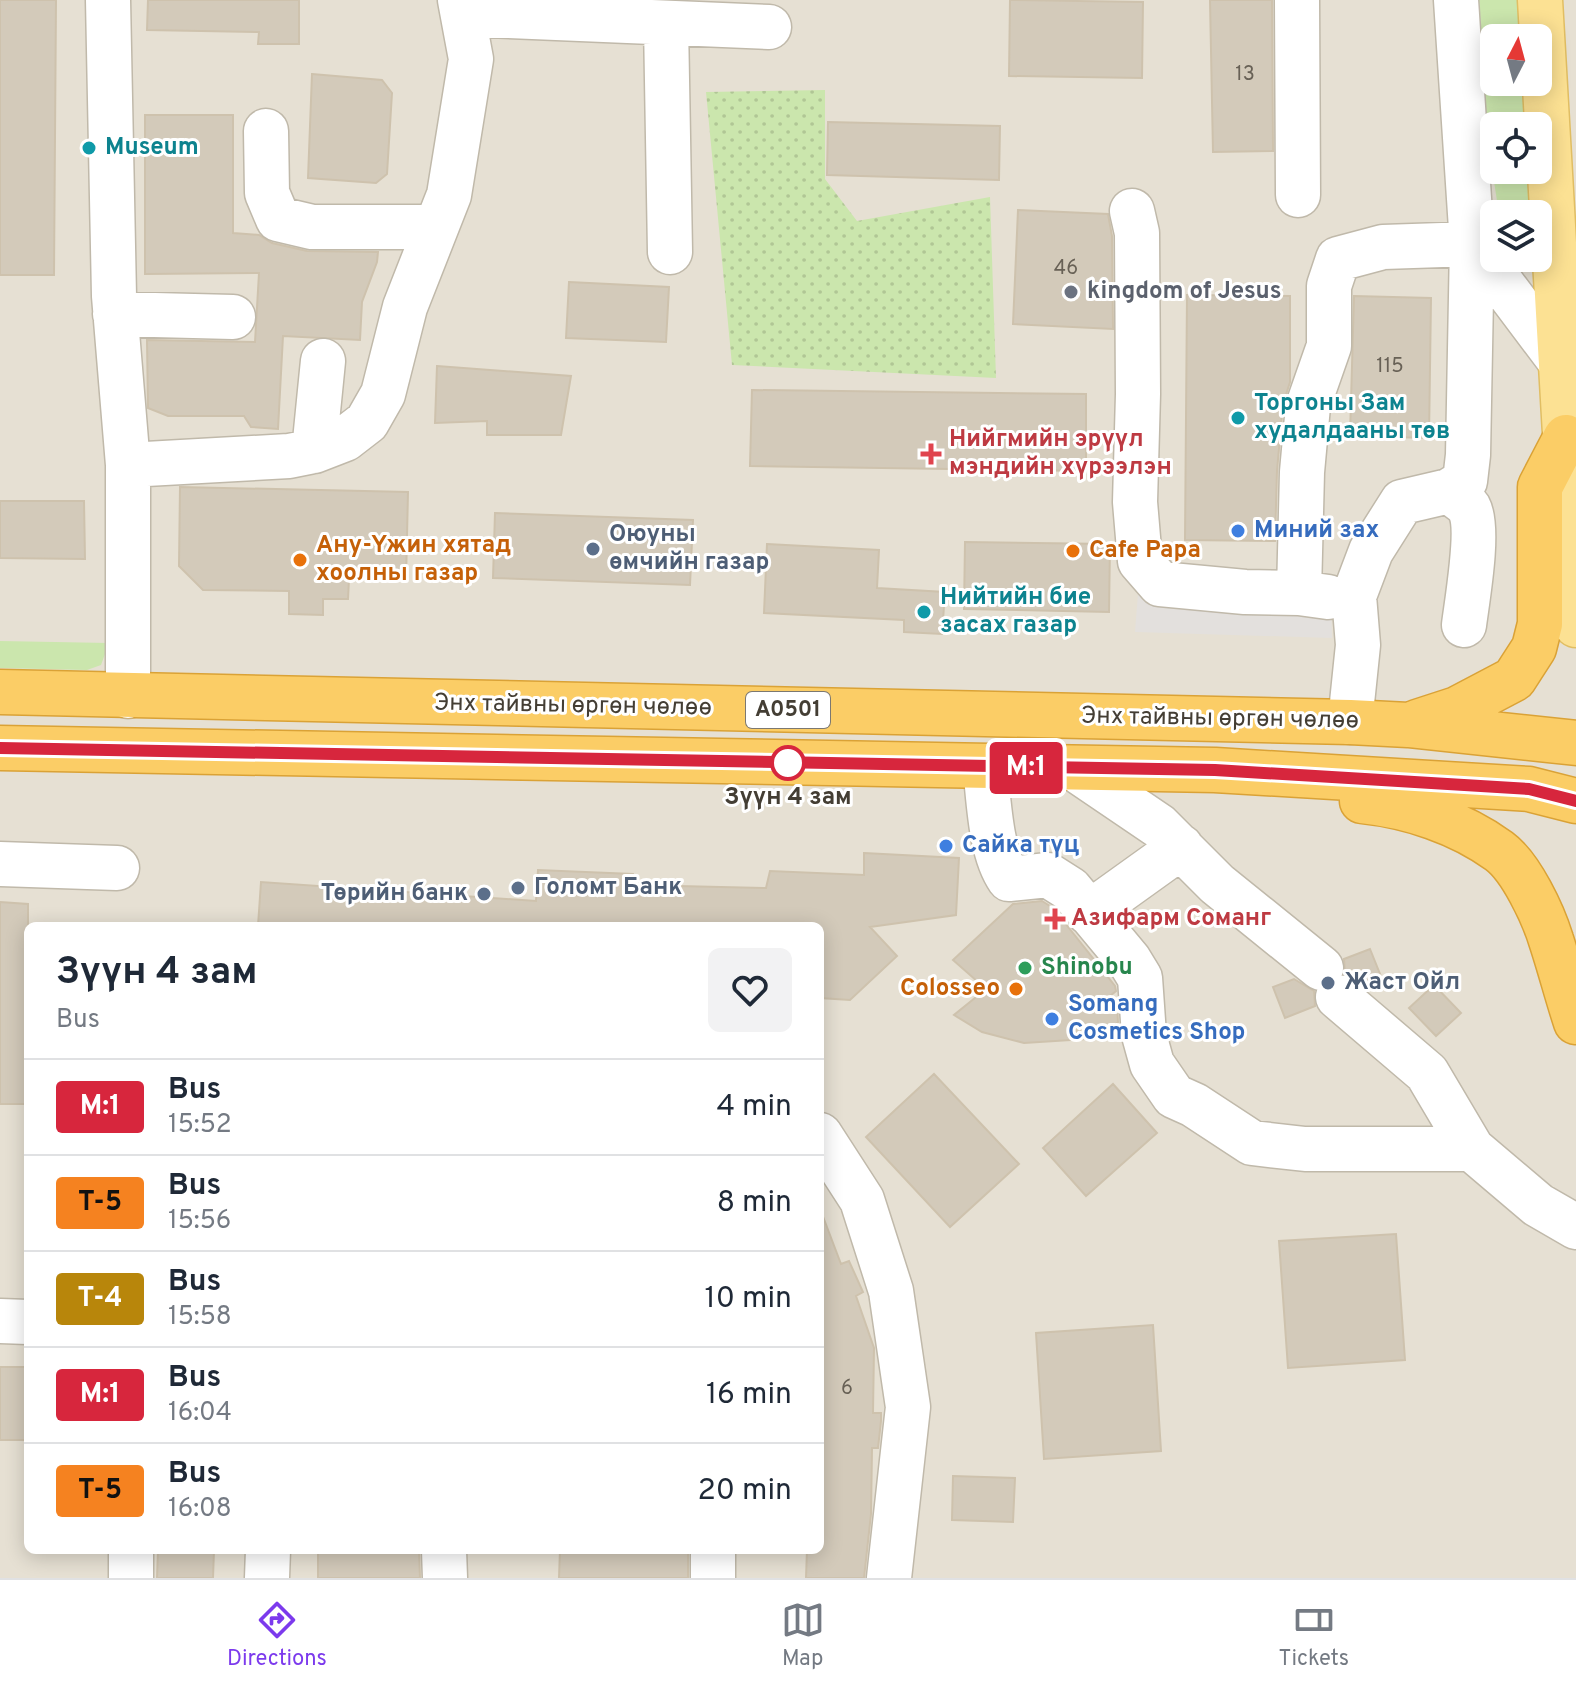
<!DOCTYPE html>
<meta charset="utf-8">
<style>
body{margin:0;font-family:Overpass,sans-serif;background:#f2f2f3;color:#1f2937;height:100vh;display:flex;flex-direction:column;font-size:30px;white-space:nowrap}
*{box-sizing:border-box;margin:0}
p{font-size:26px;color:#747a83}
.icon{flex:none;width:44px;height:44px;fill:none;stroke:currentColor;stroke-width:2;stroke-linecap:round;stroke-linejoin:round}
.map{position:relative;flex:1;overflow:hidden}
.drawer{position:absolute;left:24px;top:922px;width:800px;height:632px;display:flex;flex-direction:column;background:#fff;border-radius:12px;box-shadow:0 4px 20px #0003}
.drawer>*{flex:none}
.badge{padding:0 16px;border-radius:6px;font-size:28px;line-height:52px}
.needle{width:52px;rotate:6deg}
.controls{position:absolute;left:1480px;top:24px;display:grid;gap:16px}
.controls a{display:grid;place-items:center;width:72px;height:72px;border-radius:12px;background:#fff;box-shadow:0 4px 20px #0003;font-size:40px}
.map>.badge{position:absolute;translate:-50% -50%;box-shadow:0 0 0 4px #fff}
.round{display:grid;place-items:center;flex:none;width:84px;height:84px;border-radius:12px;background:#f2f2f3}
.head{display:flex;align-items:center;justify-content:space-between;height:136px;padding:0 32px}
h1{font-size:38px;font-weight:700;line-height:60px}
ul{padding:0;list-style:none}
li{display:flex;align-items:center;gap:24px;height:96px;padding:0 32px;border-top:2px solid #e0e1e3}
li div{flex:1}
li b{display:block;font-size:30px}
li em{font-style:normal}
li .badge{min-width:88px;font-weight:700;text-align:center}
.menu{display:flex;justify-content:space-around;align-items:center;height:112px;border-top:2px solid #e0e1e3;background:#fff;font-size:22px;color:#747a83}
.menu a{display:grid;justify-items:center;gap:4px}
.menu .on{color:#7c3aed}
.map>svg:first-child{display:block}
.residential{fill:#e6e0d3;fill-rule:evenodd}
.grass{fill:#cbe6ad}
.park{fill:url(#park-dots)}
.parking{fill:#e3e0dd}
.building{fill:#d3caba;stroke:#cec2ad;stroke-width:2}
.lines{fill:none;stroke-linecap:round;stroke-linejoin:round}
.minor-casing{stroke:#c0b9aa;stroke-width:47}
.major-casing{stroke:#e1be63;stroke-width:47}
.highway-casing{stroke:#daa236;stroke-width:47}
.minor{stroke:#fff;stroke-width:44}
.major{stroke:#fce193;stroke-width:44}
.highway{stroke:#fbcd66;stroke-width:44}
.line-casing{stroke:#fff;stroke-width:18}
.line{stroke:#d7263d;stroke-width:12}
.culture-dot{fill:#0f9aa8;stroke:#fff;stroke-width:3}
.worship-dot{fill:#6b7280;stroke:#fff;stroke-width:3}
.health-dot{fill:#e0444e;stroke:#fff;stroke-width:3}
.shop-dot{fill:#3f7fe0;stroke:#fff;stroke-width:3}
.service-dot{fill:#5c6f8a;stroke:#fff;stroke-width:3}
.food-dot{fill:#e8710a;stroke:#fff;stroke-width:3}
.stop-dot{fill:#fff;stroke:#d7263d;stroke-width:4}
.leisure-dot{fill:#2e9e5b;stroke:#fff;stroke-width:3}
.labels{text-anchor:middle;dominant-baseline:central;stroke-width:6;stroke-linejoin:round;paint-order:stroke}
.number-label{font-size:20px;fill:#686156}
.shield{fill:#fff;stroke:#7c7871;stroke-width:2}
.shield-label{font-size:22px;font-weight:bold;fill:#443e34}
.culture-label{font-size:24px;font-weight:bold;fill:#0d838f;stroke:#fff;text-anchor:start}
.worship-label{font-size:24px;font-weight:bold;fill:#5b616d;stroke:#fff;text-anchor:start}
.health-label{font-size:24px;font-weight:bold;fill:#be3a42;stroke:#fff;text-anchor:start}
.shop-label{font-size:24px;font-weight:bold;fill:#366cbe;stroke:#fff;text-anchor:start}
.service-label{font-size:24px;font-weight:bold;fill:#4e5e75;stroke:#fff;text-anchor:start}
.food-label{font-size:24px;font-weight:bold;fill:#c56008;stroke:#fff;text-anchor:start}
.street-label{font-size:24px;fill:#443e34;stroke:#fff}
.stop-label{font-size:24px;font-weight:bold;fill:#443e34;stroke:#fff}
.leisure-label{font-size:24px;font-weight:bold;fill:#27864d;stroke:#fff;text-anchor:start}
</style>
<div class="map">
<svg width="1576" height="1578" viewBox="0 0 1576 1578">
<defs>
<pattern id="park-dots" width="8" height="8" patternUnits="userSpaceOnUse" patternTransform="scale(2)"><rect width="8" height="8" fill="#cbe6ad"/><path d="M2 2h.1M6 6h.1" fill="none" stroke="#b0c695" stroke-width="1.8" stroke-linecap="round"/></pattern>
</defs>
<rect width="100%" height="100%" fill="#f2eee4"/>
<path class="residential" d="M0,0H1576V1578H0ZM1494,38H1538V82H1494ZM1494,126H1538V170H1494ZM1494,214H1538V258H1494ZM28,926H820V1550H28Z"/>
<path class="grass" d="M1479,0H1517L1520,38H1494V82H1522L1525,126H1494V170H1528L1531,214H1499L1488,142Z
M0,641L109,643L101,665L87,670L0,668Z"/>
<path class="park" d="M825,90V179L857,221L990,197L996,378L732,365L706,92Z"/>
<path class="parking" d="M1138,593L1331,604L1332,638L1135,632Z"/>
<path class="building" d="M0,0H56L54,275H0Z
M148,0H299V44H258L259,32L147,30Z
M1010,0L1143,2L1142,78L1009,76Z
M1210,0H1272L1273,151L1213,152Z
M312,74L382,80L392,93L387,174L376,183L308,178Z
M145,115H233V233L259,235L272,243L307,251L378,252L377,262L362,302L360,340L283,336L278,429L251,427L244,416H168L148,408L147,340L255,342L259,273L145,274Z
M828,122L1000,126L999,180L827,175Z
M1018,210L1108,214L1112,236L1113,329L1013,324Z
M569,282L669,287L666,342L566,338Z
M1187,295L1290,296V382L1283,404L1277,471L1275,541L1185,540Z
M1354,296L1431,298L1429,438L1350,436Z
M437,366L571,376L561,435H487V421L435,423Z
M752,390L1086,394V471L750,466Z
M180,487L408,492L406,580L349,579L348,599H323V615L289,614V591L203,590L179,566Z
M0,501H84L85,559L0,558Z
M495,513L693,520L690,585L493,578Z
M965,542L1110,544L1109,612L964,609Z
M767,544L879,550L877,588L945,592L942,634L904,632V620L764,613Z
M864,853L959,858L956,915L870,927L897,956L850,1000L820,998V926H258L261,882L536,901L538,870L633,874L635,885L766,888L770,871L864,875Z
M1042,901L1053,908L1115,986L1116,991L1110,996L1117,1005L1118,1022L1102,1038L1024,1043L982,1032L954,1015L986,989L953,960L1013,904Z
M0,902L28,904V1104H0Z
M1370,949L1382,979L1364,986L1345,974L1344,959Z
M1294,979L1314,991L1315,1006L1285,1018L1273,987Z
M1434,985L1461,1013L1436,1036L1409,1008Z
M934,1074L1019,1164L950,1227L866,1137Z
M1113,1084L1157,1133L1086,1196L1043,1148Z
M820,1214H822L841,1264L849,1261L863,1292L856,1296L874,1348L873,1413H881V1421L878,1448H872L871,1514L864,1578H806L807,1550H820Z
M1396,1234L1405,1360L1288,1368L1279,1241Z
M1153,1325L1161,1451L1044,1459L1036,1333Z
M0,1367H28V1440H0Z
M953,1476L1015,1478L1013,1522L952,1520Z
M158,1550H214L213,1578H157Z
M318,1550H419L420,1578H318Z
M560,1550H688V1578H559Z"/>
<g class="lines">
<defs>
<path id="minor" d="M108,0L114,296L128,465
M1297,0L1298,195
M1456,0L1472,244L1563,365
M463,14L769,27
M666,23L670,252
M266,131L267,193L278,219L312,227H436
M1132,211L1137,233L1138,394L1135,502L1140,561L1160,584L1245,592L1299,593L1328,597
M115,314L233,317
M314,451L323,361
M1449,491C1455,496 1465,502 1469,508C1480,528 1467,601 1464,625
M1299,593L1302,472L1308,406L1329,346V286L1338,259L1383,247L1472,244L1468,455L1465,481L1449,491L1402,502L1371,551L1354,596L1358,645L1350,722
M128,696V465L289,456L314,451L345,439L367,422L383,394L405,307L449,195L471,59L460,0
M985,767C989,800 990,852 1009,879L1048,875L1070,889L1129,960L1140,978L1144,1035L1152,1064L1174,1096L1194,1105L1252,1143L1305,1149H1472
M1075,769L1159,826L1217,884L1321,968
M0,864L117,868
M1089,913L1181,847
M1338,997L1427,1073L1472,1149L1538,1205L1576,1227
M820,1135L862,1200L891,1291L908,1407L889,1578
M0,1321L28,1322
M131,1550V1578
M444,1550L445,1578
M713,1550V1578
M267,1578L268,1550"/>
<path id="major" d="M1540,0L1576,625"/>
<path id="highway" d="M0,692L1350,722L1408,725L1576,743
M1417,722L1457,709L1514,679L1534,648L1540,624V487L1566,437
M0,748L1215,770L1529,789L1576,801
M1362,801C1409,806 1459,822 1499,851C1521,867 1543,914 1551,940C1560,967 1567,995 1576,1022"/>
</defs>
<use href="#minor" class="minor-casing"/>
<use href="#major" class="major-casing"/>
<use href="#highway" class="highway-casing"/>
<use href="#minor" class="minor"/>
<use href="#major" class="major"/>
<use href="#highway" class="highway"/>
</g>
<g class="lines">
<defs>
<path id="line" d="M0,748L1215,770L1529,789L1576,801"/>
</defs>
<use href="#line" class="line-casing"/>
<use href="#line" class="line"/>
</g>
<g class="culture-dot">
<circle cx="89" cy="148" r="8"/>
<circle cx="1238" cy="418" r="8"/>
<circle cx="924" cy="612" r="8"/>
</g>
<circle class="worship-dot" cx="1071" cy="292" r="8"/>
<g class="health-dot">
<path d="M927 442h8v8h8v8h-8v8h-8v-8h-8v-8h8z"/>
<path d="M1051 907h8v8h8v8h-8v8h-8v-8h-8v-8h8z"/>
</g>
<g class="shop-dot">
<circle cx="1238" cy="531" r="8"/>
<circle cx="946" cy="846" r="8"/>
<circle cx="1052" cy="1019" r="8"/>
</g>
<g class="service-dot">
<circle cx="593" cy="549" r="8"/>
<circle cx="518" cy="888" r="8"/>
<circle cx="484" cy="894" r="8"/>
<circle cx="1328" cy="983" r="8"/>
</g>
<g class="food-dot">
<circle cx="1073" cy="551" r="8"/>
<circle cx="300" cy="560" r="8"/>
<circle cx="1016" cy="989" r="8"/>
</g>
<circle class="stop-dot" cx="788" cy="763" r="16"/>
<circle class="leisure-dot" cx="1025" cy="968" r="8"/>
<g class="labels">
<g class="number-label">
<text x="1245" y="75">13</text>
<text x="1066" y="269">46</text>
<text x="1390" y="367">115</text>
<text x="847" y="1389">6</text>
</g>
<rect class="shield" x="746" y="692" width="84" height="36" rx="6"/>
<g class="shield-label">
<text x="788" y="710">A0501</text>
</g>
<g class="culture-label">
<text x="105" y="148">Museum</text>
<text x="1254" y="404">Торгоны Зам<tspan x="1254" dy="28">худалдааны төв</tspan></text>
<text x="940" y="598">Нийтийн бие<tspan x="940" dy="28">засах газар</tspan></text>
</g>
<g class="worship-label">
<text x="1087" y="292">kingdom of Jesus</text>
</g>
<g class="health-label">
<text x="949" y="440">Нийгмийн эрүүл<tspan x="949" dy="28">мэндийн хүрээлэн</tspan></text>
<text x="1071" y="919">Азифарм Соманг</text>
</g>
<g class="shop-label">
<text x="1254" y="531">Миний зах</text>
<text x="962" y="846">Сайка түц</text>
<text x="1068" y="1005">Somang<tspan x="1068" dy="28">Cosmetics Shop</tspan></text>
</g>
<g class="service-label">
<text x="609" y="535">Оюуны<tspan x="609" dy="28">өмчийн газар</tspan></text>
<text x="534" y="888">Голомт Банк</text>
<text x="468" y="894" text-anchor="end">Төрийн банк</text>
<text x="1344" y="983">Жаст Ойл</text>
</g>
<g class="food-label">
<text x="316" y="546">Ану-Үжин хятад<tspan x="316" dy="28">хоолны газар</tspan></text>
<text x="1089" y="551">Cafe Papa</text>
<text x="1000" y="989" text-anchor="end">Colosseo</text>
</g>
<g class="street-label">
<text transform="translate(573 706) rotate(1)">Энх тайвны өргөн чөлөө</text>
<text transform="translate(1220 719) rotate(1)">Энх тайвны өргөн чөлөө</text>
</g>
<g class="stop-label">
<text x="788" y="798">Зүүн 4 зам</text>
</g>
<g class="leisure-label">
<text x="1041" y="968">Shinobu</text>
</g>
</g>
</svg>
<div class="controls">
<a><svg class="needle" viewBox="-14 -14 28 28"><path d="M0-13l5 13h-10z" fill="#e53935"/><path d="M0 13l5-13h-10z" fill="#747a83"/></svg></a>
<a><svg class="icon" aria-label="locate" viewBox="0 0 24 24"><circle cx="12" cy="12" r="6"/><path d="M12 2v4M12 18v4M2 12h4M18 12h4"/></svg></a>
<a><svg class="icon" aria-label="layers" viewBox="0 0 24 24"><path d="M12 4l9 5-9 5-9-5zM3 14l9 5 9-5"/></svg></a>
</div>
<b class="badge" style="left:1026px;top:768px;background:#d7263d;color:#fff">М:1</b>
<section class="drawer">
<div class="head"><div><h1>Зүүн 4 зам</h1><p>Bus</p></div><a class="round"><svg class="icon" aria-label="heart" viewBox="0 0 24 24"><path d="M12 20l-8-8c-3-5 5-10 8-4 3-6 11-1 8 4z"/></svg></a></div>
<ul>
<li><span class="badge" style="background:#d7263d;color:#fff">М:1</span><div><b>Bus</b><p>15:52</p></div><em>4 min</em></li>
<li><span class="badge" style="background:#f58220;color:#111">Т-5</span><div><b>Bus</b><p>15:56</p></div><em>8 min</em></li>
<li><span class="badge" style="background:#b8860b;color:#fff">Т-4</span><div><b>Bus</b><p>15:58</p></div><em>10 min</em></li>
<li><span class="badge" style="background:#d7263d;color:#fff">М:1</span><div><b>Bus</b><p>16:04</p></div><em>16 min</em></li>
<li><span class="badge" style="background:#f58220;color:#111">Т-5</span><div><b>Bus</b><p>16:08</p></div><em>20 min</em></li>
</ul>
</section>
</div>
<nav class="menu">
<a class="on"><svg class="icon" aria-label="directions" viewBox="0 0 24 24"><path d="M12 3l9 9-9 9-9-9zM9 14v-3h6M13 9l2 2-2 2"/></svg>Directions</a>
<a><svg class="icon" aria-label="map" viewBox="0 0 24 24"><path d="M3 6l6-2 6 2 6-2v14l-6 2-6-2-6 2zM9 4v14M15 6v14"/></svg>Map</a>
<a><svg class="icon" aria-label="tickets" viewBox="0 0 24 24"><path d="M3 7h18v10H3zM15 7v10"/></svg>Tickets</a>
</nav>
